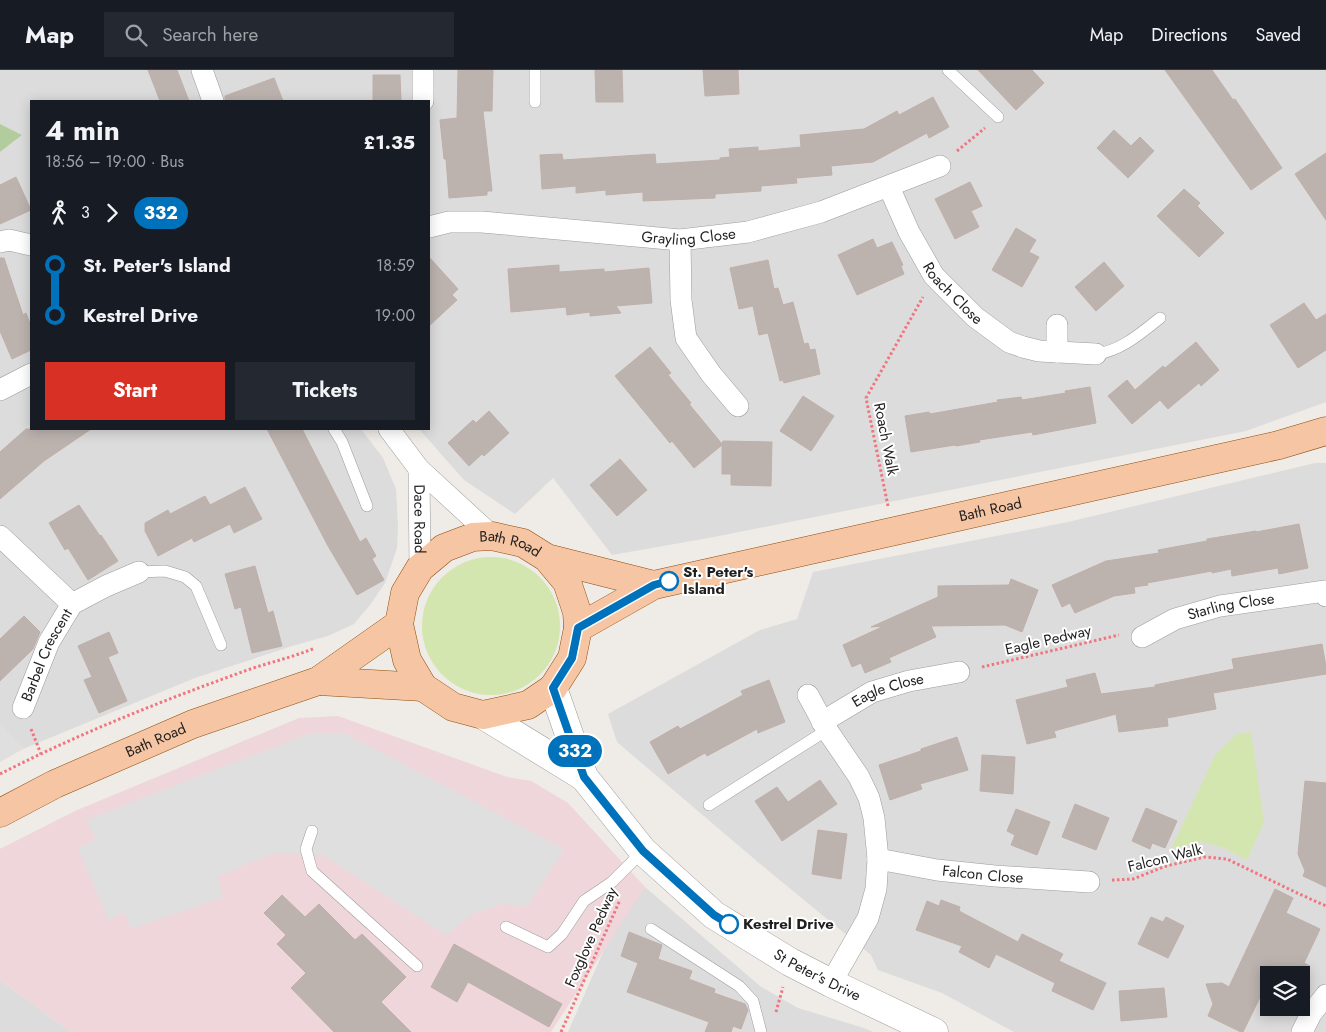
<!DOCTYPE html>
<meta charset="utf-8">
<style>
body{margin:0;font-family:Jost,sans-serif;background:#242831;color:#f1f3f6;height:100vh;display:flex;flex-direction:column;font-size:19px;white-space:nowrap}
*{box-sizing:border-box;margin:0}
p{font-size:16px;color:#9ea1a6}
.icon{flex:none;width:28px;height:28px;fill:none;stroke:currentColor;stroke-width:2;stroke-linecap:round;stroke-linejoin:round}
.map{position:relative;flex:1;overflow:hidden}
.sheet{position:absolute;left:30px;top:30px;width:400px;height:330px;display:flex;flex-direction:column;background:#171b24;border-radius:0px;box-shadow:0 2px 12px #0003}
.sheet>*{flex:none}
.badge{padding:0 10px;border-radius:16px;font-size:18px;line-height:32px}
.controls{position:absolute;left:1260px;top:896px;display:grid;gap:10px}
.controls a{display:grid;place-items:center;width:50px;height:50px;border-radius:0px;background:#171b24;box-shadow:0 2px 12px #0003;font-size:25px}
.map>.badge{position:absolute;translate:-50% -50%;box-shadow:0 0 0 2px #fff}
.legs{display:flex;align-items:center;gap:8px;height:55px;padding:0 15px;font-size:16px}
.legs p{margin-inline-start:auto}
.headline{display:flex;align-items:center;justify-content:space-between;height:85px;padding:0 15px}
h1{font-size:28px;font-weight:700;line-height:38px}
.button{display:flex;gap:10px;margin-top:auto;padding:10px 15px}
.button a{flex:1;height:58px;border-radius:0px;background:#d93025;color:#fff;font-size:20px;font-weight:700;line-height:58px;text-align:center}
.button a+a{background:#242831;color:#f1f3f6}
ul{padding:0 15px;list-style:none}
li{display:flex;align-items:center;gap:18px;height:50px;font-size:19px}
li i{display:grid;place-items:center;width:8px;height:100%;margin:0 6px;background:currentColor}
li i::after{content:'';width:12px;height:12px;margin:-6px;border:4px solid;border-radius:50%;background:#171b24}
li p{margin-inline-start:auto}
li:first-child i{background:linear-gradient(#0000 50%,currentColor 0)}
li:last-child i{background:linear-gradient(currentColor 50%,#0000 0)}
header{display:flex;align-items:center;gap:30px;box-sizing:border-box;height:70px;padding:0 25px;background:#171b24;border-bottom:1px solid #363941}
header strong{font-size:24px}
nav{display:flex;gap:28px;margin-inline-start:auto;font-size:18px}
.search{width:350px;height:45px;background:#242831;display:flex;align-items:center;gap:12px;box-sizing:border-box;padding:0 18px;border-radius:0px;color:#9ea1a6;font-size:19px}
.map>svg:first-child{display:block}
.residential{fill:#dddcdc;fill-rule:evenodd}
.commercial{fill:#efd6da}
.grass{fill:#d4e6af}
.forest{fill:#b3cc9d}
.parking{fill:#dfdfdf}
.building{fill:#bcb3af;stroke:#c0afa9}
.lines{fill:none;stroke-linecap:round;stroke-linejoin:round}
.service-casing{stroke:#9c9c9c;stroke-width:12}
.minor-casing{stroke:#9c9c9c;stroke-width:22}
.tertiary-casing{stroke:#9c9c9c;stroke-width:29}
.primary-casing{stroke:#904d0a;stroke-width:29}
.path{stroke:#f1757e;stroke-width:3;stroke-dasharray:2.5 2.5;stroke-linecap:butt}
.service{stroke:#fff;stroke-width:11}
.minor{stroke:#fff;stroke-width:21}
.tertiary{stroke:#fff;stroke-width:28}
.primary{stroke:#f6c5a4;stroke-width:28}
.line-1-casing{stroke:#fff;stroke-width:11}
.line-1{stroke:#0072bc;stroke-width:8}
.stop-1-dot{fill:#fff;stroke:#0072bc;stroke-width:2.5}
.labels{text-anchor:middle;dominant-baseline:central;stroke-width:4;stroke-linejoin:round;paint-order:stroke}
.street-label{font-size:15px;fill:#1f1f1f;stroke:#fff}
.stop-label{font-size:15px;font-weight:bold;fill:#1f1f1f;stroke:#fff;text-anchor:start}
</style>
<header>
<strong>Map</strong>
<div class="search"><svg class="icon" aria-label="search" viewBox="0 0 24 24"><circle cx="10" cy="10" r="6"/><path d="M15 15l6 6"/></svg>Search here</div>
<nav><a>Map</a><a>Directions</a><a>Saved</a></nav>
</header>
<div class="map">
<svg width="1326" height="962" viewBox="0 0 1326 962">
<rect width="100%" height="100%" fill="#efebe6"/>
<path class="residential" d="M0,0H1326V332L1246,361L714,467L612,485L553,408L515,444L464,410L419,359H429V31H31V359H361L383,388L396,419L398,457L397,478L385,513L370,535L354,554L328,566L292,576L195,608L23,679L0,654V82L22,65L0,54Z
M1315,393H1326V962H1014L942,923L878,900L871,885L759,793L617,672L608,644L760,560L797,549L813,502L1068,452ZM1269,905H1301V938H1269Z
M645,817L760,916L798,938L864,958L873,962H568L610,866Z
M0,910L71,962H0Z"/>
<path class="commercial" d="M338,646L507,707L531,711L568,733L645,817L551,962H71L0,910V779L75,741L299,648Z"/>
<path class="grass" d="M422 556a69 69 0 1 1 138 0a69 69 0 1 1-138 0Z
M1251,662L1264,752L1247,790L1224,778L1202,772L1171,779L1215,685L1237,664Z"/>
<path class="forest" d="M0,54L22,65L0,82Z"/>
<path class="parking" d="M0,654L23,679L0,692Z
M308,664H346L564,779L528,836L503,834L473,844L446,865L323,785L273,783L217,807L223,827L131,859L124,843L108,850L78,778L96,769L86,750Z"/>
<path class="building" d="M148,0H177L189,31H160Z
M458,0H493L492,41H483L492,121H487V125L449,128L446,89H444L440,50L457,48Z
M595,0H622L623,32H596Z
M703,0H738L739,24L705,26Z
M978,0H1032L1044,13L1016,40Z
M1165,0H1212L1233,30L1235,29L1282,98L1251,120Z
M373,5H400L401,31H373Z
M274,8L283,31H225V26Z
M933,27L949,57L929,68L927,63L873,92L831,96L832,105L796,108L797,113L761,116V121L715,124V128L643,131V122L606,125V120L576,123V116L542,119L540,85L562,84L563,90L655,84L656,94L720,90V88L730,87L729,79L758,77V81L801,77L800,65L864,59L897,41L899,45Z
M1114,60L1131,76L1140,67L1154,81L1128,108L1097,78Z
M1326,83V150L1295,104Z
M16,107L31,140L0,154V115Z
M970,112L982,136L971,141L979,157L955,169L935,129Z
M1184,119L1200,133L1197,136L1224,163L1199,187L1157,146Z
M1016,158L1036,170L1029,182L1039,187L1022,217L992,200Z
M873,169L877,178L892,172L903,195L901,196L904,204L857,225L838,185Z
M429,187L458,219L452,225L457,230L429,256Z
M0,188H4L23,245L26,243L31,256V280L12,289L0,261Z
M768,190L774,219L778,218L783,235L793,232L804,274L808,273L810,280L815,279L820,304L784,313L783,310L780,311L768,263L759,265L753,236L739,239L730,198Z
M1104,192L1124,216L1096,241L1075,217Z
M559,195V202L604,199V202L649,198L652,233L616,236L621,243L590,246V242L567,245L566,237L511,242L508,199Z
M1304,233L1316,250L1326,244V280L1298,298L1270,255Z
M1196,272L1219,300L1201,316L1199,313L1168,339L1160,330L1132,354L1108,326L1127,310L1135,320L1163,296L1165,298Z
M650,277L671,303L668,305L691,333L689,334L722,374L723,371L772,372L771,416L731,415V404H722V375L694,398L672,371L670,373L615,306Z
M1090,317L1096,353L1033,365L1032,362L979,370L980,372L956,376L955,375L911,382L905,346L929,342L930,344L998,332L997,330L1021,327L1022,330L1066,323L1065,321Z
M803,326L834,346L811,381L780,361Z
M489,341L509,363L484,386L482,384L469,396L448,373L473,350L476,353Z
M26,359H91L44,391L0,429V382Z
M267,359H302L360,472L366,468L376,486L372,489L384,510L357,525L328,476Z
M620,389L647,420L617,446L590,415Z
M245,417L262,449L234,463L230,454L194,472L192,468L158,486L145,461V453L168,440L170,444L205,426L210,435Z
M79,435L100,466L101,465L118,491L88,510L68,478L65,480L49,453Z
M1299,454L1308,498L1279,504L1278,498L1232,506L1231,499L1212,503V501L1147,513L1148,515L1134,517L1135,523L1114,526L1075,543L1070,533L1062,537L1052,515L1106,491L1159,483L1158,480L1207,471V469L1256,461V462Z
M255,496L268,543L273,541L282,576L252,583L241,537L235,539L225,504Z
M1011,509L1038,520L1022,562L1005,555L931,556L936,567L889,588L891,592L865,603L861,593L852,597L843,575L884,556L871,557L938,527V516L1009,515Z
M24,546L40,562L33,579L0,611V569Z
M109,562L118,583L108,587L127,631L99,643L84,610L92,607L78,576Z
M1322,574L1326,597V604L1213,623L1216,639L1167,648L1168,656L1119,662L1116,644L1054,661L1056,667L1027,674L1016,630L1068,617L1066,610L1095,603L1101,624L1155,617V615L1234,599L1232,589Z
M769,610L785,652L758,663L757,659L707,686L705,683L668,704L650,672L678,656L680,659L743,625L741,621Z
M957,667L968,700L920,714L922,719L890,730L879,695L921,681V679Z
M982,685L1015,687L1013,724L980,721Z
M820,710L837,734L782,771L755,731L777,717L788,732Z
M1305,711L1326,713V817L1303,806L1305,801L1298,784Z
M1075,734L1109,748L1096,780L1062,767Z
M1146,738L1177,751L1165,778L1152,773L1150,779L1132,771Z
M1016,739L1050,752L1037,785L1011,775L1015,765L1007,761Z
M818,760L847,764L841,809L812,804Z
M1275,819L1293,828L1286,843L1320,859L1304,893L1310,896L1301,914V905H1269V909L1243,962H1241L1208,946L1213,934L1206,914L1222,913L1229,917Z
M282,825L305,847L319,834L355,870L362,864L406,907L381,932L411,962H334L291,918L306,903L277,874L286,865L264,843Z
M941,830L960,837L959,841L1018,872L1022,864L1063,884L1059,891L1106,913L1093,940L1052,921L1055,913L996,884L989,898L959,882L962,876L916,860L927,831L939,836Z
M1151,847L1163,852L1166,847L1184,856L1168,888L1138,874Z
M629,862L662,875L658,889L692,901L689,909L715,919L714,923L745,934L748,940L741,959L733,956L731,962H705L709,952L627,922L638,893L621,886Z
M454,874L562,934L549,957L468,912L457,932L431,917Z
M1164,918L1167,947L1121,951L1119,921Z"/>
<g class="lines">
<defs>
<path id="service" d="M535,0V32
M948,0L998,47
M1096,284C1121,281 1141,263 1160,248
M334,359L342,372L367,436
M139,502L165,501L185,507L196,516L221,575
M709,735L827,660
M312,761L306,779L312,801L417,896
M506,857L548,877L562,864L584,831L612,812L643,781
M651,859L739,916L753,931L761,962"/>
<g id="minor">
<path d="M202,0L213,31"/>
<path d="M423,31V0"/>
<path id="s1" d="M889,117L909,162L934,206L975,247L1009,272L1023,277L1039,281L1096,284"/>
<path id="s2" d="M429,157L449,152H482L680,170L748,162L821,142L940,96"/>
<path d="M680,170L681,230L686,268L711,304L738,336"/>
<path d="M0,172L9,170L31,175"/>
<path d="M1057,255V282"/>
<path d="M0,320L31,304"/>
<path d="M389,359L419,399L492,466"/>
<path id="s3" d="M419,399L420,498"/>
<path d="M0,466L72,534L106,516L139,502"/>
<path id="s4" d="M1142,567L1175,549L1220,536L1325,521L1326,526"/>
<path d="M808,625L827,660L859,707L869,728L874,748L878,789L876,819L868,848L831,913"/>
<path id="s5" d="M23,638L49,572L72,534"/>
<path id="s6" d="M822,652L872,622L909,611L959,602"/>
<path id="s7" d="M878,789L937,800L995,806L1089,812"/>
<path d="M1302,962L1311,944L1326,925"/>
</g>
<g id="tertiary">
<path id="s8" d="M553,618L584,707L643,781L714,845L790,892L831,913L934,962"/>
<path d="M483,645L584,707"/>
</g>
<g id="primary">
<path id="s9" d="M547,488L567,512L577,542L578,558L572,588L553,618L528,635L483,645L453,637L423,617L407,590L399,554L405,523L420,498L444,478L473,467L492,466L523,473L547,488L654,515"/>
<path id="s10" d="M578,558L654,515L1279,375L1326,361"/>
<path d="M318,611L423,617"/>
<path id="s11" d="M0,743L55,714L193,654L318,611L399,554"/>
</g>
</defs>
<use href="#service" class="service-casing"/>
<use href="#minor" class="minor-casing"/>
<use href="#tertiary" class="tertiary-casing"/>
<use href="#primary" class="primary-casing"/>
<path class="path" d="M957,81L985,58
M888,436L866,328L923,227
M982,597L1119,565
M31,659L41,684
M0,704C78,664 159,632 242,602C266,593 291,588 315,578
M1112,810L1133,809L1166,796L1205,787L1227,789L1295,822L1326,836
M776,942L783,917
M561,962L620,830"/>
<use href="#service" class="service"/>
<use href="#minor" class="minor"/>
<use href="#tertiary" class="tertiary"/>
<use href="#primary" class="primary"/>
</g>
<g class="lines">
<defs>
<path id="line-1" d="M669,511L654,515L578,558L572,588L553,618L584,707L643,781L714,845L729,854"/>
</defs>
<use href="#line-1" class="line-1-casing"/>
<use href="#line-1" class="line-1"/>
</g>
<g class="stop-1-dot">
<circle cx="669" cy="511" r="9"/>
<circle cx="729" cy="854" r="9"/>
</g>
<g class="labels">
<g class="street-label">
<text stroke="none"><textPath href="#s2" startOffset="261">Grayling Close</textPath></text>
<text stroke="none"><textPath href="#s1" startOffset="125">Roach Close</textPath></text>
<text transform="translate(886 369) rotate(79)">Roach Walk</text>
<text stroke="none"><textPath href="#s10" startOffset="432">Bath Road</textPath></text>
<text stroke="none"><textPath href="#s3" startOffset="50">Dace Road</textPath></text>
<text stroke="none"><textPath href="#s9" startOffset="518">Bath Road</textPath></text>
<text stroke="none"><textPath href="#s4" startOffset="95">Starling Close</textPath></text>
<text transform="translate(1048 570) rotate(-13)">Eagle Pedway</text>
<text stroke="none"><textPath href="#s5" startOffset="58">Barbel Crescent</textPath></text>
<text stroke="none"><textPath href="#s6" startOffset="74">Eagle Close</textPath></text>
<text stroke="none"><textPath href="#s11" startOffset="172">Bath Road</textPath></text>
<text transform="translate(1165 788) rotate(-14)">Falcon Walk</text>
<text stroke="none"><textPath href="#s7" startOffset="106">Falcon Close</textPath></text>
<text transform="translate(591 867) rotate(-66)">Foxglove Pedway</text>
<text stroke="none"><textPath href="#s8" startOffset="404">St Peter's Drive</textPath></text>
</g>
<g class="stop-label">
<text x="683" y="502">St. Peter's<tspan x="683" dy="17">Island</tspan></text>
<text x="743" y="854">Kestrel Drive</text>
</g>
</g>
</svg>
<div class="controls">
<a><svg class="icon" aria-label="layers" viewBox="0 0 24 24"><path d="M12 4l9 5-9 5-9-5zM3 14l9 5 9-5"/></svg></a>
</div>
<b class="badge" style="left:575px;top:681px;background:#0072bc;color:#fff">332</b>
<section class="sheet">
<div class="headline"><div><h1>4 min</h1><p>18:56 – 19:00 · Bus</p></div><b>£1.35</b></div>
<div class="legs"><svg class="icon" aria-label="walk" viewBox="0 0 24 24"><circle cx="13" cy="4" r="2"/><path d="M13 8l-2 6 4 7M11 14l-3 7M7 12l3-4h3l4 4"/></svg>3<svg class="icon" aria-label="forward" viewBox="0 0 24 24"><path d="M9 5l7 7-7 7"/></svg><b class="badge" style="background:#0072bc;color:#fff">332</b></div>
<ul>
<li><i style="color:#0072bc"></i><b>St. Peter's Island</b><p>18:59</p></li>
<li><i style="color:#0072bc"></i><b>Kestrel Drive</b><p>19:00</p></li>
</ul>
<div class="button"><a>Start</a><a>Tickets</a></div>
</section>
</div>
